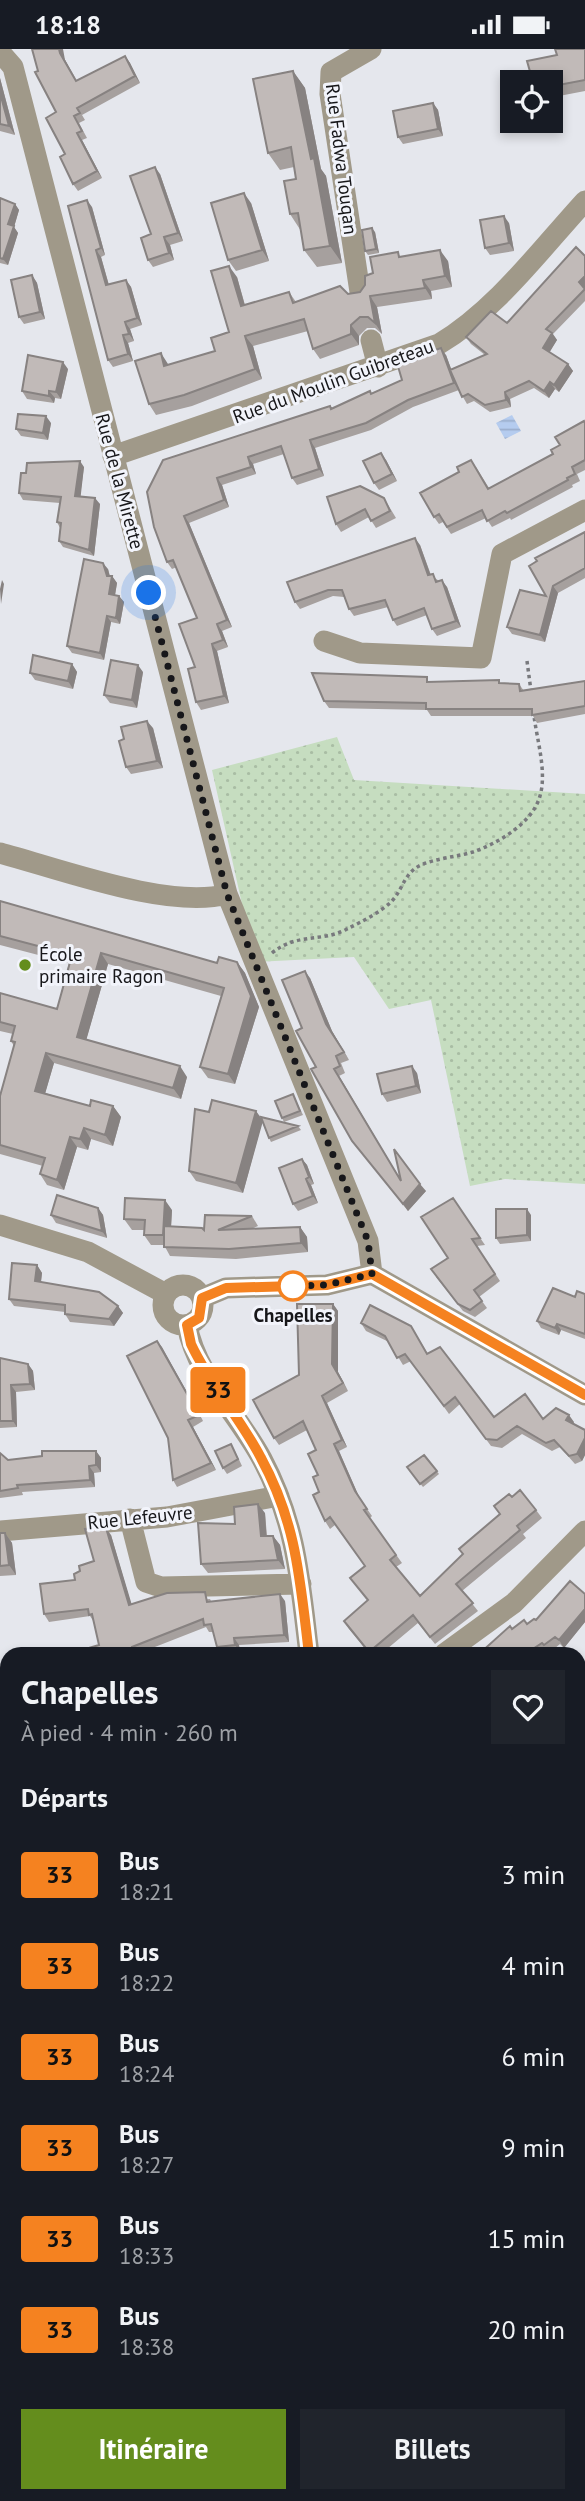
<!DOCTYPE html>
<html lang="fr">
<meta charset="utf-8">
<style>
body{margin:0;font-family:"PT Sans",sans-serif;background:#20242c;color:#f1f3f6;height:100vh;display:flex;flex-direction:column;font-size:26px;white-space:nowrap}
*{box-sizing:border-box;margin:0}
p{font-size:23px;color:#9ea1a6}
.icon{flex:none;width:38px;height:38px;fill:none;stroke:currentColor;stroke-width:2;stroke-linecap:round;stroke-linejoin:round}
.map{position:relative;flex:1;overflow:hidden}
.sheet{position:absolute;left:0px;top:1598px;width:586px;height:856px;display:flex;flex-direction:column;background:#171b24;border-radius:21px 21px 0 0;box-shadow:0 4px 10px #0003}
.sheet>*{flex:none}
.badge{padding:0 14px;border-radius:5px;font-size:24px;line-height:46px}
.buttons{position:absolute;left:500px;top:21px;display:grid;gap:14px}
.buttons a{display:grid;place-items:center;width:63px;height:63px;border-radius:0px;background:#171b24;box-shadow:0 4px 10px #0003;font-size:35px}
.you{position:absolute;width:35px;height:35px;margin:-18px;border:5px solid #fff;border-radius:50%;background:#1a73e8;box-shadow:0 0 0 10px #1a73e833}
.map>.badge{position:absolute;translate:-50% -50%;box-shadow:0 0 0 4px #fff}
h2{padding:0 21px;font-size:26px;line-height:63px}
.round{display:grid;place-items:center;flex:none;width:74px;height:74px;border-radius:0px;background:#20242c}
.summary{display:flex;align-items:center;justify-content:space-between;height:119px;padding:0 21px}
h1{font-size:33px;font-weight:700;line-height:52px}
.button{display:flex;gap:14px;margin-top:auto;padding:14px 21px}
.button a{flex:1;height:80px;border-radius:0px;background:#648d1d;color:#fff;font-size:28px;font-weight:700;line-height:80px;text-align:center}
.button a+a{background:#20242c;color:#f1f3f6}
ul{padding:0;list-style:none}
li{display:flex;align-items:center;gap:21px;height:91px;padding:0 21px}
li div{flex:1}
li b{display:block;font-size:26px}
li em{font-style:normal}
li .badge{min-width:77px;font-weight:700;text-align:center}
.status{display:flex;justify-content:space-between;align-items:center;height:49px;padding:0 35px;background:#171b24;direction:ltr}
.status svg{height:19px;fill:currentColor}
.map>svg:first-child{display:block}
.grass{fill:url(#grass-dots)}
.water{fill:url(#water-rules)}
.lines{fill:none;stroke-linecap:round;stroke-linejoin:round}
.path{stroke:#78797d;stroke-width:3.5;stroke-dasharray:3.5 3.5;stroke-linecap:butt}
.minor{stroke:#a09989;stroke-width:21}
.wall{fill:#a6a09e}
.shaded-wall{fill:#878281}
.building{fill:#c1bab8;stroke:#878281;stroke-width:2}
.line-casing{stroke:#fff;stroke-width:16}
.line{stroke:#f58220;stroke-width:10}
.walk{stroke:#17171a;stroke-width:7;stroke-dasharray:0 12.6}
.poi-dot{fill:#648d1d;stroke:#f2f4fb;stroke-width:2.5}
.stop-dot{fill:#fff;stroke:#f58220;stroke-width:3.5}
.labels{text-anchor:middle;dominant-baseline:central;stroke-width:6;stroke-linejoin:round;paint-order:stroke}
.street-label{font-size:19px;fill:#17171a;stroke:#f2f4fb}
.poi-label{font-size:19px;fill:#17171a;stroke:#f2f4fb;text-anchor:start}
.stop-label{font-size:19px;font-weight:bold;fill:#17171a;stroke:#f2f4fb}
</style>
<div class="status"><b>18:18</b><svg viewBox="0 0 49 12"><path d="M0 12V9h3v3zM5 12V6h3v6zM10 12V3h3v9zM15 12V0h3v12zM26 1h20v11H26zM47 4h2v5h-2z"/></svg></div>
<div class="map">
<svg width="585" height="2452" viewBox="0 0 585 2452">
<defs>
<pattern id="grass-dots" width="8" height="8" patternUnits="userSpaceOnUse" patternTransform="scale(1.75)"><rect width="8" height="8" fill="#c6ddc0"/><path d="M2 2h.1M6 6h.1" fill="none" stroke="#a9bda4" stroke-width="1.8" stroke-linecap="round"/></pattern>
<pattern id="water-rules" width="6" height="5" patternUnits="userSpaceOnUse" patternTransform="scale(1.75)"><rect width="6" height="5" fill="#b5ccef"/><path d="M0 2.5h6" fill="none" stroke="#9baecc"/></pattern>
</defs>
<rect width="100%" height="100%" fill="#e5e7ed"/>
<path class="grass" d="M337,688L354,731L585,745V1135L505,1130L470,1137L431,951L389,960L354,908L255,913L212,721Z"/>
<path class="water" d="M512,366L521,382L505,390L496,374Z"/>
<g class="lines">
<path class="path" d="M527,612L531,642
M272,904C298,883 321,894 347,880C361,873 381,863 392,852C403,840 404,824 421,816C437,809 456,808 473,803C498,794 532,775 540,747C547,723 537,691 534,667"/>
<path class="minor" d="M0,3L13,18L227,845L368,1192L372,1225L585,1346
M360,243L330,45L331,23L371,0
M371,291L378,318
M113,407L439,295C496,261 540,201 585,152
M324,592L360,604L481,609L502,505L585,461
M0,804C60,820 170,861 227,845
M0,1176L88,1203L166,1245
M163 1256a20 20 0 1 1 40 0a20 20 0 1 1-40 0Z
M202,1249L226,1239L327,1236L372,1225
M187,1276C196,1326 238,1365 262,1410C297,1476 300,1532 309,1605
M130,1470L146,1533L161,1538L301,1535
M0,1482L167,1468L279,1447
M444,1605L514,1554L585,1482
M0,1687L7,1685
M0,1897L7,1893
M0,2090L7,2087
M579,2159L585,2160
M0,2413L7,2409
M352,2452L358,2448"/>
</g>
<path class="wall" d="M585,0V42L559,47L561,54L551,56V33L557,6Z
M125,7L130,14L140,34L82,66L85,71L79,74L87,89L82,91L102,129L78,142L73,135L56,63L65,11L76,32Z
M293,22L305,39L321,120L326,127L342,214L317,218L304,201L301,182L290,165L296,130L294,118L280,121L268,104Z
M0,29L15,86L0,82Z
M433,54L438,61L443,87L403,95L398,88Z
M160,125L183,192L170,196L174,211L153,218L148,211Z
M0,149L15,155L19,161L14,178L18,184L8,216L0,214Z
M251,154L269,212L236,222L228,211Z
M92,158L105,206L101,208L109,236L126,231L131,238L142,276L130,280L134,292L128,294L133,312L113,318L108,311Z
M509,174L514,202L490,206L485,199Z
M375,183L379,204L368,206L365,202Z
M585,207V252L553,285L557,291L549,303L568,315L573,322L559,343L555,340L549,349L534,339L510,350L511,358L490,363L474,352L467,355L459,341L413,358L371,381L315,399L324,427L297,436L292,429L284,405L253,415L256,425L222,436L229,458L189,474L232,578L222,582L228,598L217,602L229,654L201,661L196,653L195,618L197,569L177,518L172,520L167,513L147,443L332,360L372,344L402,331L446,306L451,320L485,306L471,295L466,288L507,274Z
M401,208L448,212L452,238L431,242L432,250L377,258L382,285L375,279H367L359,287V296L320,310L313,300L308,282L253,297L262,330L192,357L156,366L149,355L169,316L215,302L229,283L237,228L245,256L289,243L296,253L360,243L373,224Z
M32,226L37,234L45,270L24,275L19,268Z
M68,320L61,350L55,349L54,354L27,350L22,342Z
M51,374L48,391L21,387L16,380Z
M585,374V421L577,425L580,432L572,436L573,438L511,471L510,469L492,478L486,469L451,485L443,473L439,475L434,468L459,423L476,418L489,439L553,405L560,396Z
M386,411L397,432L379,441L374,434Z
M84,418L80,447L100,455L94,507L63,498L59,492L60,479L57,473L60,454L23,451L19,444L26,424Z
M384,449L396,469L376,479L369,468L341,483L336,475Z
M585,483V529L558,544L545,593L512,585L507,578L546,547Z
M420,496L431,526L447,538L461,578L437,587L432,580L427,566L397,577L393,571L388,558L354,567L349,560L344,548L333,547L300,560L295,553Z
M108,520L110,527H112L117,534L115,546L119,547L124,553L120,575L111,573L104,611L72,604L67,597Z
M72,615L77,623L73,640L35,631L30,624Z
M143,623L137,659L110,654L104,646Z
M585,632V665L537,674L533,667H431L427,661L329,659L324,652L430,633L519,635L524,642Z
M153,679L163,719L131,725L126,718Z
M0,852L217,914L237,913L245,924L259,958L235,1035L208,1029L200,1018L221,947L108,915L86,991L187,1028L181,1050L54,1014L45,1044L90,1057H113L121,1068L113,1097L91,1090L88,1101L77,1098L64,1141L47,1136L40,1125L43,1117L0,1105V1047L14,997L11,992L13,985L0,982V944L57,960L69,914L0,896Z
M310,929L332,982L349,1011L341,1014L345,1024L339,1027L400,1130L426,1142L408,1162L352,1092L316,1018L302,979Z
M417,1024L421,1044L387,1053L382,1045Z
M293,1045L303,1066L284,1073L282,1069Z
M256,1062L261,1070L298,1077L301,1081L271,1093L269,1089L262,1073L243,1144L196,1132L189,1122L209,1063Z
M302,1110L307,1116L314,1135L311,1136L318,1154L298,1162L293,1155Z
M453,1149L485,1196L477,1197L500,1232L479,1248L487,1259L475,1268L463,1262L436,1228L448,1209Z
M98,1159L103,1166L107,1189L56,1174L51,1166Z
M172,1161L171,1177L204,1181L252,1167L258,1177L251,1180L300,1178L307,1188L308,1203L236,1210L170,1207L164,1196H151L144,1186V1181H132L124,1170Z
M531,1166V1192L500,1195L496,1189Z
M37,1216L42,1224L41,1233L118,1257L123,1264L114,1277L70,1273L65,1265V1263L14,1257L9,1250Z
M585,1245V1290L561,1281L559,1286L541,1279L537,1272L575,1248Z
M333,1255L338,1262V1323L348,1342L327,1354L347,1398L339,1402L360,1450L372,1467L370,1469L402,1514L396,1518L420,1547L463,1506L459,1500L500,1465L512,1448L536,1461L542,1469L523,1485L526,1489L462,1542L478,1562L435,1595L418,1574L381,1605H370L349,1580L344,1572L368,1551L350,1529L365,1517L335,1476L330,1480L325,1472L319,1443L316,1401L307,1381L279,1396L274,1389L299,1326Z
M361,1274L411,1277L428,1305L494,1368L543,1370L574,1373L573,1375L585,1381V1406L582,1412L575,1415L560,1398L552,1402L522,1385L502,1399L491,1397L460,1355L449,1365L411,1312L403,1316L389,1293L366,1282Z
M157,1292L203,1372L193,1378L216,1421L177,1438L173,1431Z
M0,1309L28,1315L33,1322L35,1341L16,1343L17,1378L0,1379Z
M231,1395L235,1402L242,1417L227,1425L223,1419Z
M96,1402L101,1409V1423L94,1424L95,1438L22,1443L23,1446L0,1449V1404L8,1411Z
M424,1406L439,1425L423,1438L407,1418Z
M265,1464L267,1487H273L280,1496L285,1520L208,1524L201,1515L235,1475Z
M0,1484H5L12,1494L16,1526L0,1527Z
M111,1486L131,1555L210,1550L211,1552H285L289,1593L239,1596L240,1603L221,1605L217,1598L213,1583H209L206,1578L137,1605H91L99,1596L94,1573L90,1567L49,1573L44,1565L75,1531L80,1522L94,1512Z
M585,1545V1573L564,1599L560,1595L549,1604L547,1601L542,1605H479L512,1580L536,1571Z
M0,1634L7,1656V1659L0,1661Z
M0,2000L7,2014V2035L0,2038Z
M579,2066L585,2067V2133H580Z
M0,2115L7,2125V2160L0,2163Z
M0,2225L5,2232L0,2235Z
M579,2291L585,2298V2327L579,2332Z
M0,2321L4,2333L0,2336Z
M579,2346L585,2352V2377L579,2382Z
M7,2350V2396L0,2400V2354Z
M84,2446H132L126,2452H77Z
M242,2446H279L273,2452H247Z"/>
<path class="shaded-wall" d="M59,0H63L65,11L81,39L60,4Z
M125,7L130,14L140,34L135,27Z
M293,22L305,39L321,120L326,127L342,214L330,197Z
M0,29L15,86L9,77L0,44Z
M553,37L559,47L561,54L554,45Z
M433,54L438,61L443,87L438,80Z
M77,84L82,91L102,129L97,122Z
M155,118L160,125L183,192L178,184Z
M244,144L251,154L269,212L262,201Z
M87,151L92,158L105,206L101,199Z
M15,155L19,161L14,178L18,184L8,216L3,210L8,175Z
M504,167L509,174L514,202L509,194Z
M372,179L375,183L379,204L376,200Z
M164,188L170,196L174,211L169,204Z
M96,201L101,208L111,244L106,236Z
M440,201L448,212L452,238L445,227Z
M229,217L237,228L248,268L241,257Z
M32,226L37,234L45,270L40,263Z
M585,227V239L579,233Z
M126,231L131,238L142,276L137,269Z
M423,231L431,242L432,250L425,239Z
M370,247L377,258L382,285L375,274Z
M125,273L130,280L134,292L129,285Z
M351,276L359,287V296L351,285Z
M552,284L557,291L548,306L543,299Z
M123,286L128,294L133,312L128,305Z
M245,287L253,297L262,330L255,320Z
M441,299L446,306L459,341L454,334Z
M161,304L168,315L172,328L164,317Z
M63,313L68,320L61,350L56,343Z
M568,315L573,322L559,343L554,336Z
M550,333L555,340L549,349L544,342Z
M49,342L55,349L54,354L49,347Z
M505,343L510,350L511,358L506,351Z
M46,367L51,374L48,391L43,384Z
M310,391L315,399L324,427L319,420Z
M381,404L386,411L397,432L392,425Z
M248,408L253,415L256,425L251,418Z
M80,412L84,418L80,453L75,447Z
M217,429L222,436L229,458L224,451Z
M95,449L100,455L94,507L89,501Z
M184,467L189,474L232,578L227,571Z
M415,489L420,496L433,533L428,526Z
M103,514L108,520L111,533L112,527L117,534L114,552L109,545L107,527Z
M2,531L4,535L1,555L0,540Z
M442,531L447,538L461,578L456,572Z
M553,537L558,544L545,593L540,586Z
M119,547L124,553L120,575L116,569Z
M107,567L111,573L104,611L100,604Z
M217,575L222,582L228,598L223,591Z
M212,595L217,602L229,654L224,647Z
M72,615L77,623L73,640L68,632Z
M138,616L143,623L137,659L132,651Z
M147,672L153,679L163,719L157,712Z
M101,904L108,915L84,999L77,988Z
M237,913L245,924L259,958L235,1035L228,1025Z
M305,922L310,929L332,982L349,1011L326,975Z
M46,1004L54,1014L43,1052L35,1042Z
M180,1017L187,1028L181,1050L173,1039Z
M412,1017L417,1024L421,1044L416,1037Z
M334,1020L339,1027L406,1140L401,1132Z
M113,1057L121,1068L113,1097L105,1086Z
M256,1062L263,1072L243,1144L236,1134Z
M84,1079L91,1090L88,1101L80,1090Z
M70,1088L77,1098L64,1141L57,1131Z
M302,1110L307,1116L314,1135L309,1128Z
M306,1130L311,1136L318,1154L313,1147Z
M420,1135L426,1142L408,1162L403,1155Z
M165,1151L172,1161L170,1197L163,1186Z
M98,1159L103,1166L107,1189L102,1182Z
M527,1160L531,1166V1192L527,1186Z
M300,1178L307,1188L308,1203L301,1194Z
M37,1216L42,1224L40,1240L35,1232Z
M333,1255L338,1262V1323L348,1342L332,1315Z
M118,1257L123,1264L114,1277L109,1270Z
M557,1275L561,1281L559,1286L555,1279Z
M157,1292L162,1298L203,1372L199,1366Z
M28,1315L33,1322L35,1341L30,1335Z
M11,1336L16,1343L17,1378L13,1372Z
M322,1347L327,1354L347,1398L342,1391Z
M569,1366L574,1373L571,1378L566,1371Z
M188,1371L193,1378L216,1421L211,1414Z
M585,1389V1406L582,1412L577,1405Z
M334,1395L339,1402L360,1450L355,1442Z
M96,1402L101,1409V1423L96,1416Z
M89,1417L94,1424L95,1438L90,1431Z
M258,1455L265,1464L267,1496L261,1487Z
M106,1479L111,1486L134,1563L129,1556Z
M5,1484L12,1494L16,1526L9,1516Z
M273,1487L280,1496L285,1520L278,1511Z
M280,1545L285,1552L289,1593L284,1586Z
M585,1560V1573L564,1599L559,1591Z
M234,1589L239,1596L240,1603L235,1596Z
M0,1634L7,1656V1658L2,1651L0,1644Z
M336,2446H341V2452H336Z"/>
<path class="building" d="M32,0H59L60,4L76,32L125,7L135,27L77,59L80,64L74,67L82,82L77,84L97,122L73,135L60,108L65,105L46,69L56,63L35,23L38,22Z
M555,0H585V31L553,37L554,45H551V33H533L527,12L557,6Z
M293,22L311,110L314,109L330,197L304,201L298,164L290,165L284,132L296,130L291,98L268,104L253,30Z
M0,44L9,77L0,75Z
M433,54L438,80L398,88L393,62Z
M155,118L178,184L164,188L169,204L148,211L141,189L151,185L130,127Z
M244,144L262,201L228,211L211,154Z
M0,149L15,155L8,175L14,177L3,210L0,209Z
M87,151L101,199L96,201L106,236L126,231L137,269L125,273L129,285L123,286L128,305L108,311L68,157Z
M504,167L509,194L485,199L480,171Z
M372,179L376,200L365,202L362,181Z
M576,198L585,207V227L579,233L585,240L546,280L552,284L543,299L568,315L554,336L550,333L544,342L529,332L505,343L506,351L485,356L468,345L462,348L450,321L487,305L466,288L491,262L507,274Z
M440,201L445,227L423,231L425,239L370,247L375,274L368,268H360L351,276V285L313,300L304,270L245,287L255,320L184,346L149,355L135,312L161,304L164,317L215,302L211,289L229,283L211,222L229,217L241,257L289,243L293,254L340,237L348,245L360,243L365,236V227L373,224L370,208L398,203L399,208Z
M32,226L40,263L19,268L11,231Z
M441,299L454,334L408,351L366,374L310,391L319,420L292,429L281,397L248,408L251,418L217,429L224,451L184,467L227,571L217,575L223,591L212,595L224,647L196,653L188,620L195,618L179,575L197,569L173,511L167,513L154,478L147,443L163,411L330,357L331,360L370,342L371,345L402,331L397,314Z
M28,306L63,313L56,343L49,342V347L22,342Z
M18,365L46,367L43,384L16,380Z
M584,372L585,374V411L572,418L575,425L567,429L568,431L507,464L505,462L487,472L482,461L447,478L439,465L434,468L420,444L459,423L457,418L471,411L488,440L553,405L551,401L560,396L555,388Z
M381,404L392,425L374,434L363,412Z
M80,412L75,447L95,449L89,501L59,492L61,474L57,473L61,448L19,444L21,424H26L27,414Z
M360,437L384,449L390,462L371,472L365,460L336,475L327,448Z
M585,483V519L553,537L540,586L507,578L520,541L546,547L529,517L537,512L535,509Z
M415,489L428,526L433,525L436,533L442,531L456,572L432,580L424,559L393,571L385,551L349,560L342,541H328L295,553L287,533Z
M84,510L103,514L107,527H112L109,545L119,547L116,569L107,567L100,604L67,597Z
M33,606L72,615L68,632L30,624Z
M111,611L138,616L132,651L104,646Z
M312,624L427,628V633L499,631V634L519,635L520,642L585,632V657L532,666V660H426V654L324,652Z
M147,672L157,712L126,718L119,692L124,690L121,678Z
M0,852L217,914L219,908L237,913L251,947L228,1025L200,1018L224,939L101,904L77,988L180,1017L173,1039L46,1004L35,1042L90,1057L91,1051L113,1057L105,1086L84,1079L80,1090L70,1088L57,1131L40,1125L45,1109L0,1096V1047L15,993L11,992L15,977L0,973V944L57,960L72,906L0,887Z
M305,922L326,975L344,1003L336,1007L340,1017L334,1020L401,1132L394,1100L420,1135L403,1155L352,1092L311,1020L316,1018L296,982L302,979L282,931Z
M412,1017L416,1037L382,1045L377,1025Z
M293,1045L300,1062L282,1069L275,1052Z
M212,1051L256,1062L236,1134L189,1122L195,1060L209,1063Z
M261,1068L298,1077L269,1089Z
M302,1110L309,1128L306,1130L313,1147L293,1155L279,1119Z
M57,1146L98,1159L102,1182L51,1166Z
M125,1149L165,1151L163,1186H144L145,1171L124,1170Z
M453,1149L480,1189L472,1190L495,1225L474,1241L482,1252L470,1261L458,1255L431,1220L448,1209L421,1168Z
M496,1160H527V1186L496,1189Z
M205,1166L252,1167L218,1181L300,1178L301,1194L229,1200L164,1198V1177L202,1179L204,1181Z
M12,1214L37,1216L35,1232L99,1243L118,1257L109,1270L65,1265V1256L9,1250Z
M553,1239L575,1248L577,1242L585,1245V1285L557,1275L555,1279L537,1272Z
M297,1255H333L332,1315L343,1334L322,1347L342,1391L334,1395L355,1442L367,1460L364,1461L396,1506L390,1511L420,1547L463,1505L459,1500L500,1465L494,1457L509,1445L512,1448L520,1441L536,1461L517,1477L520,1481L456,1535L473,1554L430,1588L413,1566L369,1603L344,1572L368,1551L350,1529L365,1517L330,1468L325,1472L313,1446L319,1443L313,1428L318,1426L308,1405L316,1401L303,1372L274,1389L253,1351L299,1326Z
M370,1256L411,1277L427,1305L440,1298L494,1368L525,1345L543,1370L556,1359L569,1366L566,1371L585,1381V1389L577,1405L569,1407L554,1391L546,1394L517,1377L497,1391L486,1390L455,1348L444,1357L405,1305L397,1309L385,1287L361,1274Z
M157,1292L199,1366L188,1371L211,1414L173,1431L168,1389L127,1307Z
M0,1309L28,1315L30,1335L11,1336L13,1372H0Z
M231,1395L238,1410L223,1419L215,1402Z
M42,1402H96V1416L89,1417L90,1431L17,1436L18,1439L0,1442V1404L8,1411L42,1407Z
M424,1406L437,1422L420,1435L407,1418Z
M258,1455L261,1487H273L278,1511L201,1515L198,1474L235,1475L234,1458Z
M106,1479L129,1556L167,1544L205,1543L207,1553L280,1545L284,1586L234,1589L235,1596L217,1598L211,1575L204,1576L203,1570L132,1598L133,1605H91L89,1599L99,1596L92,1565L89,1566L88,1560L44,1565L40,1535L75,1531L74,1525L80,1522L79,1517L94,1512L85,1480Z
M0,1484H5L9,1516L0,1517Z
M570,1532L585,1545V1560L559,1591L555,1588L544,1596L542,1594L525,1605H479L510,1577L512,1580L524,1571L527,1575L534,1570L536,1571Z
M7,1698V1741L0,1718V1700Z
M0,2002L7,2017V2026L0,2029Z
M579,2066L585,2067V2122H579Z
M0,2115L7,2131V2146L0,2149Z
M579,2291L585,2298V2317L579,2322Z
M579,2346L585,2352V2367L579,2372Z
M7,2350V2390L3,2389L0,2390V2354Z
M30,2446H54L59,2452H35Z
M84,2446H119L113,2452H77Z
M243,2446H267L261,2452H247Z
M307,2446H336V2452H312Z
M364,2446H460L464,2452H362Z"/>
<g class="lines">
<defs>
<path id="line" d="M309,1605C300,1532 297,1475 261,1409C241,1370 210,1336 191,1295L187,1276L199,1269L202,1249L226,1239L327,1236L372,1225L585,1346"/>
</defs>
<use href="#line" class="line-casing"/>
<use href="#line" class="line"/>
<path class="walk" d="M149,544L227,845L368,1192L372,1225L327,1236L293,1237"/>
</g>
<circle class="poi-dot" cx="25" cy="916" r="7"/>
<circle class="stop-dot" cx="293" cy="1237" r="14"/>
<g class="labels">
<g class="street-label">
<text transform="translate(342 110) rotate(83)">Rue Fadwa Touqan</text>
<text transform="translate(333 332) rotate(-20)">Rue du Moulin Guibreteau</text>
<text transform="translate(120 432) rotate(75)">Rue de la Mirette</text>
<text transform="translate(140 1468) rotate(-6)">Rue Lefeuvre</text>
</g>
<g class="poi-label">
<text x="39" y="905">École<tspan x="39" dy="22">primaire Ragon</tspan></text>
</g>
<g class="stop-label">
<text x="293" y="1266">Chapelles</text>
</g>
</g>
</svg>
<div class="buttons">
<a><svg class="icon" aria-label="locate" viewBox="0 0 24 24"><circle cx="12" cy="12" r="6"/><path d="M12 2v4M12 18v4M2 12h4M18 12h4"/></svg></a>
</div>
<div class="you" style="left:149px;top:544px"></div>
<b class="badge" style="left:218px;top:1341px;background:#f58220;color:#111">33</b>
<section class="sheet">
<div class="summary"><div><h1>Chapelles</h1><p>À pied · 4 min · 260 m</p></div><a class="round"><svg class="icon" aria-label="heart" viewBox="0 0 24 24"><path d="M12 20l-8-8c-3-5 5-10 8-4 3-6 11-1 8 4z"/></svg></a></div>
<h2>Départs</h2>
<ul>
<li><span class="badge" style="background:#f58220;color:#111">33</span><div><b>Bus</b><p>18:21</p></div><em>3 min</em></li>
<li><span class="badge" style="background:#f58220;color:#111">33</span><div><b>Bus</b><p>18:22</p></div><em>4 min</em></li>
<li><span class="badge" style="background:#f58220;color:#111">33</span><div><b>Bus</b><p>18:24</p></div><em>6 min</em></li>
<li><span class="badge" style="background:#f58220;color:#111">33</span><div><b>Bus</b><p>18:27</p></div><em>9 min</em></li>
<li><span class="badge" style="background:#f58220;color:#111">33</span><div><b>Bus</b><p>18:33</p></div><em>15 min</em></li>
<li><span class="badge" style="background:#f58220;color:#111">33</span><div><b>Bus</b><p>18:38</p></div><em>20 min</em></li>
</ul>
<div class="button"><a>Itinéraire</a><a>Billets</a></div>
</section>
</div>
